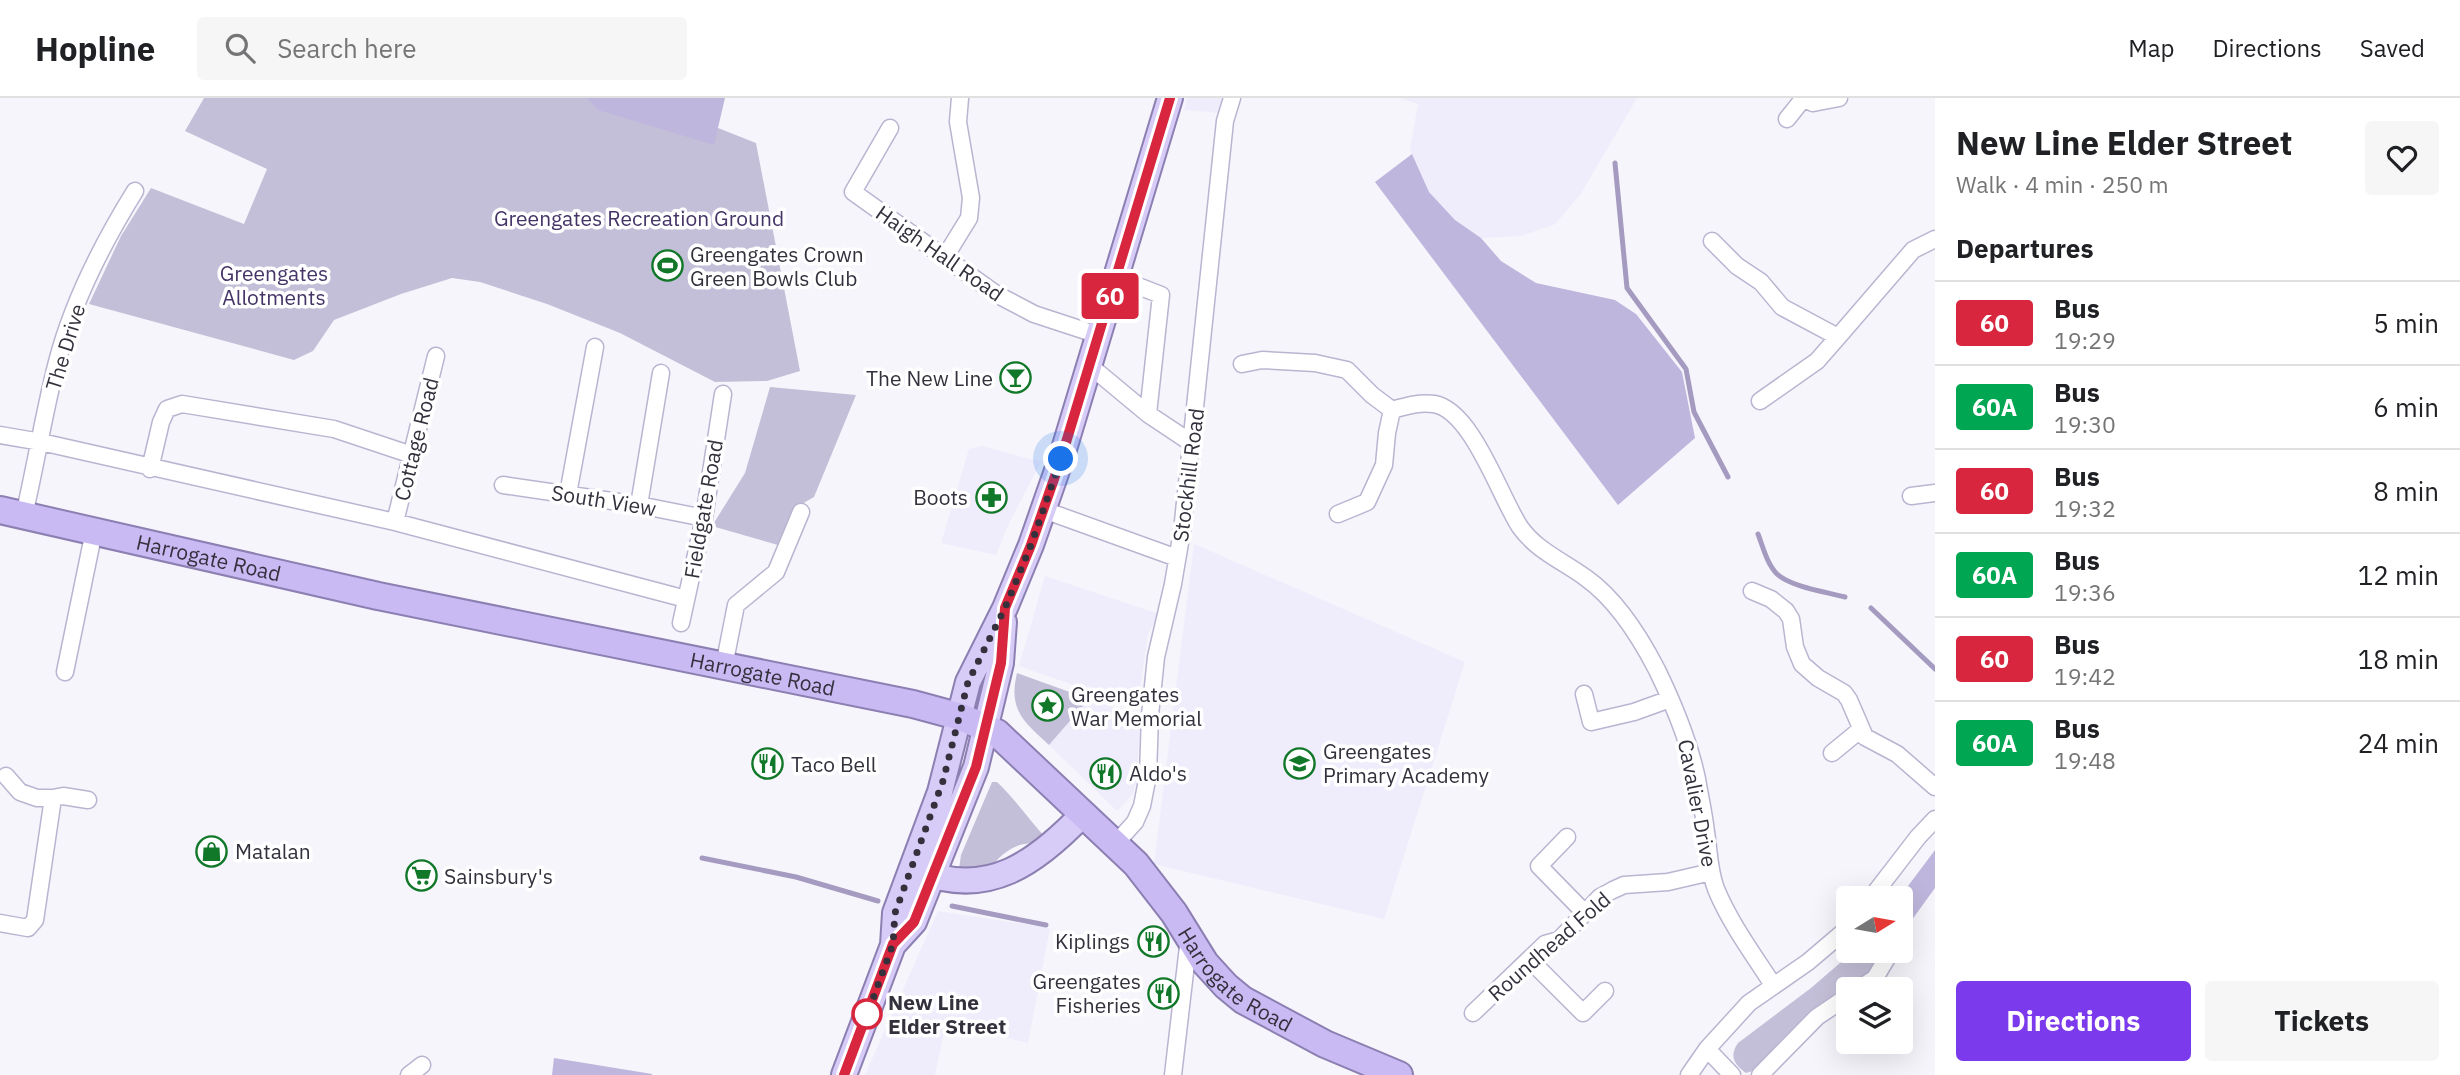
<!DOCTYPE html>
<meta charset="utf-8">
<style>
body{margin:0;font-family:"IBM Plex Sans",sans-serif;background:#f6f6f6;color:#202124;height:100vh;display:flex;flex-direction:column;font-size:26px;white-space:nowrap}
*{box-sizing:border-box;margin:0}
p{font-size:23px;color:#757577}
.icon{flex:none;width:38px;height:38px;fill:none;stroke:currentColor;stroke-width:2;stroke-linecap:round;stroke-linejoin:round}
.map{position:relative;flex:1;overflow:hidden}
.drawer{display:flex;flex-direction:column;background:#fff;width:525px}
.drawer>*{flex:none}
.badge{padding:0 14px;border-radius:5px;font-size:24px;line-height:46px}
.needle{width:46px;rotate:79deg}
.tools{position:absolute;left:1836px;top:788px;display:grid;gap:14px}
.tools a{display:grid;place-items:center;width:77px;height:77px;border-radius:7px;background:#fff;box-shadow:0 7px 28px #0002;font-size:35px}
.you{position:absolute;width:35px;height:35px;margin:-18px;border:5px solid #fff;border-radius:50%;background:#1a73e8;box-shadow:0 0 0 10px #1a73e833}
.map>.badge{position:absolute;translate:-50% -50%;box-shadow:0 0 0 4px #fff}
h2{padding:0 21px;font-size:26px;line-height:63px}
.round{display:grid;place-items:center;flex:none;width:74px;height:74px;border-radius:7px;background:#f6f6f6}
.headline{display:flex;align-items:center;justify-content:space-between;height:119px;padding:0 21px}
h1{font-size:33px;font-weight:800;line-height:52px}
.cta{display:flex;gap:14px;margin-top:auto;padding:14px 21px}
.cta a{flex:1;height:80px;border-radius:7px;background:#7c3aed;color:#fff;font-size:28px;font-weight:800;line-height:80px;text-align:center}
.cta a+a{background:#f6f6f6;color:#202124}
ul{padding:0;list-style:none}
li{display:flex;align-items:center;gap:21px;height:84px;padding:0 21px;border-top:2px solid #e0e0e0}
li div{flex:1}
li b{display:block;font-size:26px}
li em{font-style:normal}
li .badge{min-width:77px;font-weight:700;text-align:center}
header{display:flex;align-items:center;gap:42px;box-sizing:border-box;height:98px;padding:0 35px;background:#fff;border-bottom:2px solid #e0e0e0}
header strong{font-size:33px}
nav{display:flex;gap:38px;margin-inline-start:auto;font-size:24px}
.search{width:490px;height:63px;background:#f6f6f6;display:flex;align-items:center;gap:18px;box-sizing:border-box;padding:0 24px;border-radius:7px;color:#757577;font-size:26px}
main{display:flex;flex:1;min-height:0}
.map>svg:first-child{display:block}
.built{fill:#efecfb}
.green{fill:#c4bfd8}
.forest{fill:#bfb6dd}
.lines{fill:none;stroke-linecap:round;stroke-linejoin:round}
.stream{stroke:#a59bc1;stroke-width:5}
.minor-casing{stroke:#bbb4d1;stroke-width:19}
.primary-casing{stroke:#8c7fb2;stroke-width:28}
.trunk-casing{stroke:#8c7fb2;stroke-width:30}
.minor{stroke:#fff;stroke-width:16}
.primary{stroke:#d7cbf7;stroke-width:24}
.trunk{stroke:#cabaf4;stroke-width:26}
.line-casing{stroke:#fff;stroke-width:16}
.line{stroke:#d7263d;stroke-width:10}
.walk{stroke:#34313d;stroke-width:7;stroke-dasharray:0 12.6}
.stop-dot{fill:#fff;stroke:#d7263d;stroke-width:3.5}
.labels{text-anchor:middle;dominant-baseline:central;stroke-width:7;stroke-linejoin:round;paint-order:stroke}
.park-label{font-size:21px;fill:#443467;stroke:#fff}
.street-label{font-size:21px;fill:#34313d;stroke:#fff}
.poi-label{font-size:21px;fill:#34313d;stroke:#fff;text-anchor:start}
.stop-label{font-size:21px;font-weight:bold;fill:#34313d;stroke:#fff;text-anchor:start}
</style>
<header>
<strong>Hopline</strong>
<div class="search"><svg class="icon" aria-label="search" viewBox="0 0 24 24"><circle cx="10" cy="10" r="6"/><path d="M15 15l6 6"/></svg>Search here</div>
<nav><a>Map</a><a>Directions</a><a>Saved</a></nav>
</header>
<main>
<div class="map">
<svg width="1935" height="977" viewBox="0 0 1935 977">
<rect width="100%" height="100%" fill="#f6f5fb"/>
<path class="built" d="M1187,0H1224L1221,15L1184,12Z
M1400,0H1637L1580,97L1555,126L1521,138L1481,140L1455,122L1429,94L1410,52L1418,6Z
M982,348L1041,364L1009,425L996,457L941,445L969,351Z
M1194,446L1465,564L1384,821L1154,766Z
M1045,478L1159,516L1148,536L1140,591V610L1019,568Z
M1089,601L1140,619L1137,680L1133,696L1117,713L1049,647Z
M938,813L1050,830L1028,945L946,924L935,977H865Z"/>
<path class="green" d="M204,0H651L665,9L756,45L800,273L767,283L715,284L620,235L547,206L480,184L452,180L401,196L334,222L313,253L294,262L89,206L121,138L151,90L244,126L267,71L185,33Z
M770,289L856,297L814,399L793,411L778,447L712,428L745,375Z
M1017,575L1089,601L1049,647C1024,624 1008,612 1017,575Z
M992,684H997C1016,702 1029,722 1047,741C1040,747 1034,744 1025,746C1014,747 998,758 993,768L959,771L961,757Z
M1855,852L1874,854L1877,859L1873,871L1818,913L1759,971L1746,975C1734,966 1729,958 1738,945L1811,890Z"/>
<path class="forest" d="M587,0H725L714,47L598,12Z
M1412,56L1429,94L1455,122L1481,140L1501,163L1536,185L1615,202L1636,216L1682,274L1695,340L1618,407L1375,84Z
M1935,752V790L1901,837L1899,800Z
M554,960L652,976V977H552Z"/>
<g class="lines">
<path class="stream" d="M1615,65L1627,190L1686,271L1694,314L1728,379
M1758,436C1763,449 1767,466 1777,476C1791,489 1827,494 1845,499
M1871,510L1935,571
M702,760L796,779L878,803
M952,808L1046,827"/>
<defs>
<path id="minor" d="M1803,0L1813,5L1839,0
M1787,21L1803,1
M890,30L853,94L996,196L1034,216L1098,237
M1712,143L1737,168L1761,184L1782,209L1838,239L1817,263L1760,303
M945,159L969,120L971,100L958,24L960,0
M1115,179L1161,197L1148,316
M1838,239L1913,152L1935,141
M1242,266L1262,262L1315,265L1347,272L1372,297L1392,312C1406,308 1419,304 1434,306C1472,312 1500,399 1520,429C1537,453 1563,463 1586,480C1617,502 1640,539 1657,572C1674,607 1689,643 1697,681C1700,699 1704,716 1706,734C1709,753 1709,773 1716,791C1730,825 1753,856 1773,887
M1089,267L1148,316L1193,346
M0,337L41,344L395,424L686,501
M150,371L161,324L167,311L182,306L334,331L412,357
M503,387L639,407L704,420
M568,396L595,249
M1911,398L1935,395
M639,407L661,275
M1044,412L1177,460
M1338,416L1367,404L1384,367L1387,335L1392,312
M24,417C36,366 44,314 57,264C72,206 104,143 135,93
M395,424L436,258
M1752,493L1771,501L1786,513L1791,521L1795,549L1802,566L1818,580L1844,595L1849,602L1865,639L1897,656L1935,689
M681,525L704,420L723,296
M724,568L736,507L776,474L801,414
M65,574L94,433
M1584,596L1591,624L1634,614L1670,601
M1832,655L1860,632
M6,678L20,694L37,700H53L63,698L88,702
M1567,739L1539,768L1585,815
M1116,745L1135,724L1142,708L1148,677L1150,617L1156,559L1173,486L1182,433L1225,23L1232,0
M1871,800L1918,739L1935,721
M0,825L28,830L35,822L53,700
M1530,862L1583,915L1605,893
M1859,891L1875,880L1890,855L1886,852
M1473,915L1545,846L1559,842L1600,799L1613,792L1624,787L1668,784L1711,774
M1707,951L1732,977
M409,977L422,967
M1173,977L1189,840
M1689,977L1707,951L1749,905L1808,864L1848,830
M1760,977L1817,919L1848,898"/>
<path id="primary" d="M920,773C988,801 1037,764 1083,716
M893,847L914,824L976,669L1001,565L1004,524
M844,977L893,847L895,815L940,694L968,584L1005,510L1031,447L1061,361L1170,0"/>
<g id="trunk">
<path id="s1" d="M0,412L378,498L913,606L961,619L997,635L1136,766L1174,815L1205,865L1226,888L1243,902L1325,946L1399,977"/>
</g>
</defs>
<use href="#minor" class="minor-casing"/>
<use href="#primary" class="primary-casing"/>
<use href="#trunk" class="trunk-casing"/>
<use href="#minor" class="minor"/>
<use href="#primary" class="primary"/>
<use href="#trunk" class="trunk"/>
</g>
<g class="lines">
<defs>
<path id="line" d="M844,977L893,846L914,824L976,669L1001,565L1005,510L1031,447L1061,361L1170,0"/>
</defs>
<use href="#line" class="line-casing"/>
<use href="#line" class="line"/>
<path class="walk" d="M867,916L864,925L893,846L895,815L943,683L968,584L1005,510L1031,447L1061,361"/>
</g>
<defs>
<symbol id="stadium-ring" viewBox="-11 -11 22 22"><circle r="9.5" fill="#fff" stroke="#117729" stroke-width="1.5"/><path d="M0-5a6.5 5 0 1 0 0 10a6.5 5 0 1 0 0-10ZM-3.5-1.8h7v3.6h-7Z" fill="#117729"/></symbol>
<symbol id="bar-ring" viewBox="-11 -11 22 22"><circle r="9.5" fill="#fff" stroke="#117729" stroke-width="1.5"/><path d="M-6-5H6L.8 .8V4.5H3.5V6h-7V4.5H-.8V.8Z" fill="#117729"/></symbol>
<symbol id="pharmacy-ring" viewBox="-11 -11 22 22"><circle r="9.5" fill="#fff" stroke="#117729" stroke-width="1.5"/><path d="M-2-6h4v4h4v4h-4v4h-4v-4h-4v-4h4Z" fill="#117729"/></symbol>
<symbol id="sight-ring" viewBox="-11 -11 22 22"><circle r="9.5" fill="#fff" stroke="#117729" stroke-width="1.5"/><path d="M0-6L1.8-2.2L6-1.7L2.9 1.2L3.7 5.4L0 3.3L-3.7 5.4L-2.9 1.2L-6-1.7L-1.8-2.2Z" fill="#117729"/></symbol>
<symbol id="school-ring" viewBox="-11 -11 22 22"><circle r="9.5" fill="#fff" stroke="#117729" stroke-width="1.5"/><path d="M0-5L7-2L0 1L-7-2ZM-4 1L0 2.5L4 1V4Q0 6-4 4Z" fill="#117729"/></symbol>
<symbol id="restaurant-ring" viewBox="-11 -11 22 22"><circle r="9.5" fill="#fff" stroke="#117729" stroke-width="1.5"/><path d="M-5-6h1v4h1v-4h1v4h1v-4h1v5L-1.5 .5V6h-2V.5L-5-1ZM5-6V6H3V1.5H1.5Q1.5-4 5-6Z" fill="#117729"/></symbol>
<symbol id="shop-ring" viewBox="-11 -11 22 22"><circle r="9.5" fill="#fff" stroke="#117729" stroke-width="1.5"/><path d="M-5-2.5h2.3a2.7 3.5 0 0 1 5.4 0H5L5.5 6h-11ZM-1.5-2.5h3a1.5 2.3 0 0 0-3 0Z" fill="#117729"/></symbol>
<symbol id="supermarket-ring" viewBox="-11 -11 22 22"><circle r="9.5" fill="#fff" stroke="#117729" stroke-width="1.5"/><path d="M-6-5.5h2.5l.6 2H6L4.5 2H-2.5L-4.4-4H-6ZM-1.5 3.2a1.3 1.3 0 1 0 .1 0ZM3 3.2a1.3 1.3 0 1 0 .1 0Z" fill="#117729"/></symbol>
</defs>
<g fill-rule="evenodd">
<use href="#stadium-ring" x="650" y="150" width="35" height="35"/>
<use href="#bar-ring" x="998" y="262" width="35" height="35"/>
<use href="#pharmacy-ring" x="974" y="382" width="35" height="35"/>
<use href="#sight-ring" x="1030" y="590" width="35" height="35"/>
<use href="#school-ring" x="1282" y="648" width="35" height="35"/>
<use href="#restaurant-ring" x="750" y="648" width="35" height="35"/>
<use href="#restaurant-ring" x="1088" y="658" width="35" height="35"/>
<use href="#shop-ring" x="194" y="736" width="35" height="35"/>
<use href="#supermarket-ring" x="404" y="760" width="35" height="35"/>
<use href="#restaurant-ring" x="1136" y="826" width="35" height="35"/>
<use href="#restaurant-ring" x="1146" y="878" width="35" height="35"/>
</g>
<circle class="stop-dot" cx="867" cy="916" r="14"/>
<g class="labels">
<g class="park-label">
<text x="639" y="120">Greengates Recreation Ground</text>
<text x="274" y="175">Greengates<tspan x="274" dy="24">Allotments</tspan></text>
</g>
<g class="street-label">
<text transform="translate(940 155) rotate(35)">Haigh Hall Road</text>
<text transform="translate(65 249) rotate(-73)">The Drive</text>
<text transform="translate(416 341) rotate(-76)">Cottage Road</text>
<text transform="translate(1188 377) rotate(-83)">Stockhill Road</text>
<text transform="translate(604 402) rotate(9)">South View</text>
<text transform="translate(703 411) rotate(-80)">Fieldgate Road</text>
<text stroke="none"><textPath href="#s1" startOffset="214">Harrogate Road</textPath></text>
<text stroke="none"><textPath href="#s1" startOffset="780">Harrogate Road</textPath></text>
<text transform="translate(1698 705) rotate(79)">Cavalier Drive</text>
<text transform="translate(1549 848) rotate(-41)">Roundhead Fold</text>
<text stroke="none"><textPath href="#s1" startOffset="1368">Harrogate Road</textPath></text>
</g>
<g class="poi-label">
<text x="690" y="156">Greengates Crown<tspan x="690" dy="24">Green Bowls Club</tspan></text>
<text x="993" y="280" text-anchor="end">The New Line</text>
<text x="968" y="399" text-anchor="end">Boots</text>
<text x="1071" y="596">Greengates<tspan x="1071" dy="24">War Memorial</tspan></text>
<text x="1323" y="653">Greengates<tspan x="1323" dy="24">Primary Academy</tspan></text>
<text x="791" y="666">Taco Bell</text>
<text x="1129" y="675">Aldo's</text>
<text x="235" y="753">Matalan</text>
<text x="444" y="778">Sainsbury's</text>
<text x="1130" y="843" text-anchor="end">Kiplings</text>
<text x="1141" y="883" text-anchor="end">Greengates<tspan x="1141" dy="24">Fisheries</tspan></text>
</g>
<g class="stop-label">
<text x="888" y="904">New Line<tspan x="888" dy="24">Elder Street</tspan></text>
</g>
</g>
</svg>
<div class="tools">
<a><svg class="needle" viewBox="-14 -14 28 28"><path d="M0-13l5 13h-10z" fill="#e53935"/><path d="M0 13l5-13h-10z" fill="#757577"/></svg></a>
<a><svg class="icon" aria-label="layers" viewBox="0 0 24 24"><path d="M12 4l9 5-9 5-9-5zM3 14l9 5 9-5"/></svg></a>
</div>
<div class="you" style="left:1061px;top:361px"></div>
<b class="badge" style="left:1110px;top:198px;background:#d7263d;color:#fff">60</b>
</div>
<section class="drawer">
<div class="headline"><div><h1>New Line Elder Street</h1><p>Walk · 4 min · 250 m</p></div><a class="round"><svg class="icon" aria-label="heart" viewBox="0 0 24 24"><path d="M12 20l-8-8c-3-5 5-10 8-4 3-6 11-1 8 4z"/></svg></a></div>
<h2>Departures</h2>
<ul>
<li><span class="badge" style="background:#d7263d;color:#fff">60</span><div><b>Bus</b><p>19:29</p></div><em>5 min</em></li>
<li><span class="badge" style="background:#00a651;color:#fff">60A</span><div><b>Bus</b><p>19:30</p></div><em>6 min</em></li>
<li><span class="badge" style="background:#d7263d;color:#fff">60</span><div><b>Bus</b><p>19:32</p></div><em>8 min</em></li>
<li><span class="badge" style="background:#00a651;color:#fff">60A</span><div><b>Bus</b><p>19:36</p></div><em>12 min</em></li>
<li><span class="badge" style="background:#d7263d;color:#fff">60</span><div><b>Bus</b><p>19:42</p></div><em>18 min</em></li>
<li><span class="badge" style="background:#00a651;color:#fff">60A</span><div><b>Bus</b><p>19:48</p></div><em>24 min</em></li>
</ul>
<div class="cta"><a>Directions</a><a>Tickets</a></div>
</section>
</main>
